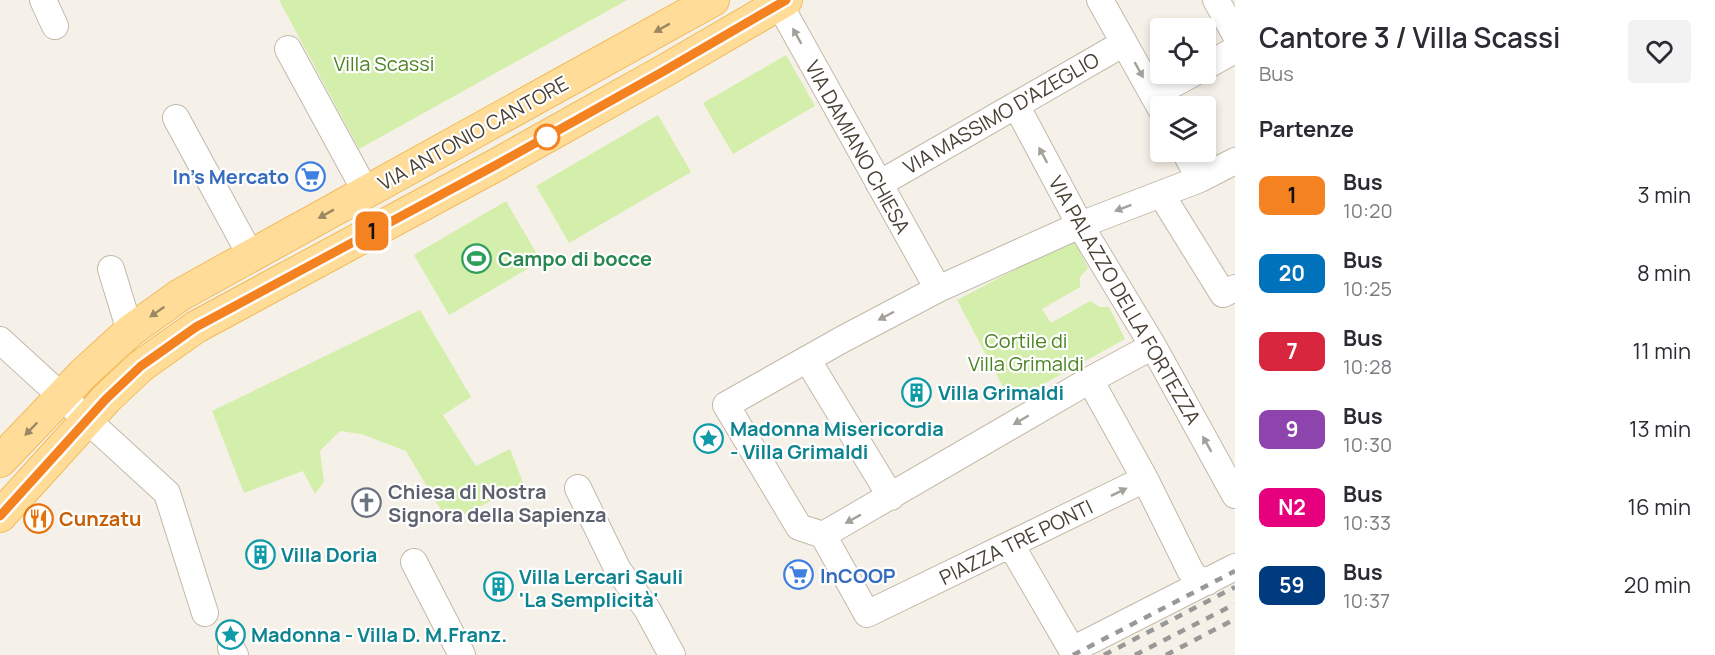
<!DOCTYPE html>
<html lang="it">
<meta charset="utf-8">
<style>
body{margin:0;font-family:Manrope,sans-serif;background:#f2f2f3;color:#2b2b33;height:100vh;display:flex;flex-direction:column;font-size:22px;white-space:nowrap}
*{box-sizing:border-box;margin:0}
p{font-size:20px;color:#7c7c81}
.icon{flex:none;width:33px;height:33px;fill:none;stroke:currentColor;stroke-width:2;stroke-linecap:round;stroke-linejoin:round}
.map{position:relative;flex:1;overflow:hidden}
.side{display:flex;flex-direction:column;background:#fff;width:480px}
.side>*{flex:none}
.badge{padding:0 12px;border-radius:9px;font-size:21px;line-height:39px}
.fabs{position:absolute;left:1150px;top:18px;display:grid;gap:12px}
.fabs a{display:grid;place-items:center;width:66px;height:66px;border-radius:6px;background:#fff;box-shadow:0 3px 9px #0003;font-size:30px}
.map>.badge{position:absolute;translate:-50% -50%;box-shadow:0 0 0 3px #fff}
h2{padding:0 24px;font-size:22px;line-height:54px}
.round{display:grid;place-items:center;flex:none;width:63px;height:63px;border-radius:6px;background:#f2f2f3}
.headline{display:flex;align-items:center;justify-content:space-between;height:102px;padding:0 24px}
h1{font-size:28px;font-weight:600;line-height:45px}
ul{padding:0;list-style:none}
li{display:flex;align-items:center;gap:18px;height:78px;padding:0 24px}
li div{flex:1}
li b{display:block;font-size:22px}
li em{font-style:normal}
li .badge{min-width:66px;font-weight:700;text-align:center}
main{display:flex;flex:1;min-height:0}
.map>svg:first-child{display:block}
.green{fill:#d4eeac}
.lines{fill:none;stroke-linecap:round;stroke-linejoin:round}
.minor-casing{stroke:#c2b8a9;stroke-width:28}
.major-casing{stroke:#f1bb5b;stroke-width:34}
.minor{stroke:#fff;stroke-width:26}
.major{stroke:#ffdc97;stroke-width:32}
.rail{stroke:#989898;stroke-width:4.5;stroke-dasharray:8 8;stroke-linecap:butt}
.oneway{fill:#9b8761}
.oneway2{fill:#a4a09a}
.line-casing{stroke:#fff;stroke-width:14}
.line{stroke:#f58220;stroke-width:9}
.stop-dot{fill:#fff;stroke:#f58220;stroke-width:3}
.labels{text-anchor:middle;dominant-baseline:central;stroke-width:4.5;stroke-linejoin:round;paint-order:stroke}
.park-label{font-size:20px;fill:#4c8322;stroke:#fff}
.street-label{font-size:20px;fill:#4a4135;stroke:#fff}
.shop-label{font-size:20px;font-weight:bold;fill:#366cbe;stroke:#fff;text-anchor:end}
.leisure-label{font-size:20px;font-weight:bold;fill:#27864d;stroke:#fff;text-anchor:start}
.culture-label{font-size:20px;font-weight:bold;fill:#0d838f;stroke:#fff;text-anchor:start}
.worship-label{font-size:20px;font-weight:bold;fill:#5b616d;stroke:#fff;text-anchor:start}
.food-label{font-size:20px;font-weight:bold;fill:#c56008;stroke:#fff;text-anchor:start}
</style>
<main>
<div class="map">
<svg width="1235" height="655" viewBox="0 0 1235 655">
<rect width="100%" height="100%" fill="#f6f1e8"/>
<path class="green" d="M279,0H627L359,149Z
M786,55L815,106L733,154L703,103Z
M658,115L691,172L569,243L536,186Z
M506,201L541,261L449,315L414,255Z
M1073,239L1088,268L1080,277V287L1042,309L1051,323L1090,301L1100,307H1109L1125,339L1011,402L957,300Z
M420,310L471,397L443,415L476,466L510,449L524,485L448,522L406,451L361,434L340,431L320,451L324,482L315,494L303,471L244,493L212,411Z"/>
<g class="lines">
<defs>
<path id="minor" d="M43,0L55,26
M777,0L938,289
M1100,0L1161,109
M1216,0L1235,34
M288,49L366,192
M1206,66L1235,50
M1153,95L1192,74
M1016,105L1080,225L1153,346L1235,495
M176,118L251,256
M1185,152L1200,179
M879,184L1124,43
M1161,194L1223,294L1235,288
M111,269L130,331
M0,340L167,493L205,613
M807,359L891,497
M1090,380L1145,479L867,614L823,535L1090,380L1153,346
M1145,479L1190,570L1195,577L1207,582
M578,488L618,570L647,609L672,655
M823,535L799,527L726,405L843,339L938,289L1080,225L1200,179L1235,161
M1011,545L1072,650L1235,567
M414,562L462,655
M231,648L235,655"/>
<path id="major" d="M0,461L83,374L130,331L180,295L713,0
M0,516L106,399L141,366L196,327L496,165L664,71L786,0"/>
</defs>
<use href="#minor" class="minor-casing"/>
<use href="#major" class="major-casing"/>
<use href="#minor" class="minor"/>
<use href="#major" class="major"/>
<path class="rail" d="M1073,655L1235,571
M1104,655L1235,587
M1135,655L1235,604
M1166,655L1235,619"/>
</g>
<defs><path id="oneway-solid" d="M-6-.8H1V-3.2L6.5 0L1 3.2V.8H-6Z" transform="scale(1.5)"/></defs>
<g class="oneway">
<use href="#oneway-solid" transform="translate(662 28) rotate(151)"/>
<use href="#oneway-solid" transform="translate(326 214) rotate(151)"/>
<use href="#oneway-solid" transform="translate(157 312) rotate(145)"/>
<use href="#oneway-solid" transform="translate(31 429) rotate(134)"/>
</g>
<g class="oneway2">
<use href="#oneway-solid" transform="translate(797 36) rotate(-119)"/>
<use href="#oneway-solid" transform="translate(1139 70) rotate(61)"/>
<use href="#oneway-solid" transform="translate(1043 155) rotate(-118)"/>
<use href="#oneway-solid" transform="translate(1123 208) rotate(159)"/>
<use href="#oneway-solid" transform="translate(886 316) rotate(152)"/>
<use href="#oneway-solid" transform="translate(1021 420) rotate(150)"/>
<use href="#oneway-solid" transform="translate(1207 444) rotate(-119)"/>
<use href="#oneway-solid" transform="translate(1119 492) rotate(-26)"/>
<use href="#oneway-solid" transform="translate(853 519) rotate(151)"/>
</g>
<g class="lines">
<defs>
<path id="line" d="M0,516L106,399L141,366L196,327L496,165L664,71L786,0"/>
</defs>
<use href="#line" class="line-casing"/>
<use href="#line" class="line"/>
</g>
<defs>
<symbol id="supermarket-ring" viewBox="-11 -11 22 22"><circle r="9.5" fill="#fff" stroke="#3f7fe0" stroke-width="1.5"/><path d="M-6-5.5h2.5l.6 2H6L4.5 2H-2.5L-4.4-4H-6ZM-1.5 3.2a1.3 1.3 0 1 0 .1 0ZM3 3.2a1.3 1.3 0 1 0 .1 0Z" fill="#3f7fe0"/></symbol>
<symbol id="stadium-ring" viewBox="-11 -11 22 22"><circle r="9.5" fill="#fff" stroke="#2e9e5b" stroke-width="1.5"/><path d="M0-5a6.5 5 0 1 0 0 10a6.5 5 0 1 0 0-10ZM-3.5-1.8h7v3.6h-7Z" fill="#2e9e5b"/></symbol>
<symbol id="building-ring" viewBox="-11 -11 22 22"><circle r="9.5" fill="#fff" stroke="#0f9aa8" stroke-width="1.5"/><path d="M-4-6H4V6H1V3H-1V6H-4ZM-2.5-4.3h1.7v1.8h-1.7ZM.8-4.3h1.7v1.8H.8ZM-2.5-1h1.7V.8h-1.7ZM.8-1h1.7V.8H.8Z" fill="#0f9aa8"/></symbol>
<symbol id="sight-ring" viewBox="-11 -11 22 22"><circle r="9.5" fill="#fff" stroke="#0f9aa8" stroke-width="1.5"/><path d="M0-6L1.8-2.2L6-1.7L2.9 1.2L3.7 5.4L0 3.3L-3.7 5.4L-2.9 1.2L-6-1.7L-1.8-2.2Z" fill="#0f9aa8"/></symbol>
<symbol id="church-ring" viewBox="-11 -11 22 22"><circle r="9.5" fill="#fff" stroke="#6b7280" stroke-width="1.5"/><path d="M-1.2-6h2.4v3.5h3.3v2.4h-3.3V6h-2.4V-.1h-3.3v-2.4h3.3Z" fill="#6b7280"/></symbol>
<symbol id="restaurant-ring" viewBox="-11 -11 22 22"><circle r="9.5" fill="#fff" stroke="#e8710a" stroke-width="1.5"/><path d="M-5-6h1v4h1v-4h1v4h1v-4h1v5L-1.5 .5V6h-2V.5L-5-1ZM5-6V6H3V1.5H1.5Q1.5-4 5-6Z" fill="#e8710a"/></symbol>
</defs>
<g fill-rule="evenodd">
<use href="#supermarket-ring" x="294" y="160" width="33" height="33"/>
<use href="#stadium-ring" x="460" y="242" width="33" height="33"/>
<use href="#building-ring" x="900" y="376" width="33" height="33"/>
<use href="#sight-ring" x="692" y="422" width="33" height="33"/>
<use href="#church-ring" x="350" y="486" width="33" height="33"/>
<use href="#restaurant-ring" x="22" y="502" width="33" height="33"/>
<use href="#building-ring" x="244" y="538" width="33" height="33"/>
<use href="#supermarket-ring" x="782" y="558" width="33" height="33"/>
<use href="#building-ring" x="482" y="570" width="33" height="33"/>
<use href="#sight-ring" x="214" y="618" width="33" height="33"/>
</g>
<circle class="stop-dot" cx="547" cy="137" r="12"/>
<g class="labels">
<g class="park-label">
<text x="384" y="63">Villa Scassi</text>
<text x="1026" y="340">Cortile di<tspan x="1026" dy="23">Villa Grimaldi</tspan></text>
</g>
<g class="street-label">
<text transform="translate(1001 113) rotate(-30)">VIA MASSIMO D'AZEGLIO</text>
<text transform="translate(473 133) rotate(-29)">VIA ANTONIO CANTORE</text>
<text transform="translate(858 147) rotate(61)">VIA DAMIANO CHIESA</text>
<text transform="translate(1125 300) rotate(60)">VIA PALAZZO DELLA FORTEZZA</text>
<text transform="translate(1016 542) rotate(-26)">PIAZZA TRE PONTI</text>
</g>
<g class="shop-label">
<text x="289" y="176">In's Mercato</text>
<text x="820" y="575" text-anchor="start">InCOOP</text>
</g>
<g class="leisure-label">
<text x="498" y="258">Campo di bocce</text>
</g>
<g class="culture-label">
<text x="938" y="392">Villa Grimaldi</text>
<text x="730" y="428">Madonna Misericordia<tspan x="730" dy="23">- Villa Grimaldi</tspan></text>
<text x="281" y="554">Villa Doria</text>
<text x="519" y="576">Villa Lercari Sauli<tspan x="519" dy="23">'La Semplicità'</tspan></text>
<text x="251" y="634">Madonna - Villa D. M.Franz.</text>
</g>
<g class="worship-label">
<text x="388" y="491">Chiesa di Nostra<tspan x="388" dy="23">Signora della Sapienza</tspan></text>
</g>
<g class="food-label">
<text x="59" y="518">Cunzatu</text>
</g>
</g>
</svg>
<div class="fabs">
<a><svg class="icon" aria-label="locate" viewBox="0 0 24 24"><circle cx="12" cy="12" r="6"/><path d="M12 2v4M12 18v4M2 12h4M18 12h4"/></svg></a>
<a><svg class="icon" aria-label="layers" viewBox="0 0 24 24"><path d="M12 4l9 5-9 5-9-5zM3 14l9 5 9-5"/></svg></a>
</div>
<b class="badge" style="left:372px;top:231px;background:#f58220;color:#111">1</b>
</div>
<section class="side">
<div class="headline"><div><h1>Cantore 3 / Villa Scassi</h1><p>Bus</p></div><a class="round"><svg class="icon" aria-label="heart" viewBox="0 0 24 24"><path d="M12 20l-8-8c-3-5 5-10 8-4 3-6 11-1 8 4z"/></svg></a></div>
<h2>Partenze</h2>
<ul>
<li><span class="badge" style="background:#f58220;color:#111">1</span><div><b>Bus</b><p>10:20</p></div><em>3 min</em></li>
<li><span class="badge" style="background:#0072bc;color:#fff">20</span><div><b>Bus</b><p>10:25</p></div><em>8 min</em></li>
<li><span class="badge" style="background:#d7263d;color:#fff">7</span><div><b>Bus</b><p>10:28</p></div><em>11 min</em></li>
<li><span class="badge" style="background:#8e44ad;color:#fff">9</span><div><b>Bus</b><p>10:30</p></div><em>13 min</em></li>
<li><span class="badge" style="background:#e6007e;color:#fff">N2</span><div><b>Bus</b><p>10:33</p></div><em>16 min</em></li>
<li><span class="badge" style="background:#003b80;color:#fff">59</span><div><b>Bus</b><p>10:37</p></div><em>20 min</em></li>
</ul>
</section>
</main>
